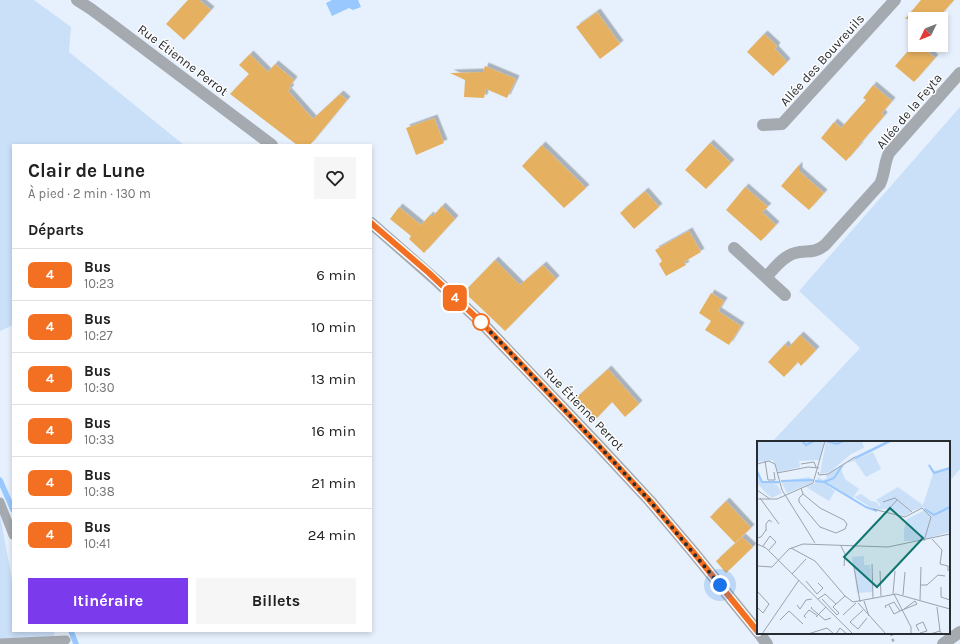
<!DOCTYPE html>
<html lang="fr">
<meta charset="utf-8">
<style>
body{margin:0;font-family:Karla,sans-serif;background:#f6f6f6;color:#222;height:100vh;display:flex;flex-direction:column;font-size:15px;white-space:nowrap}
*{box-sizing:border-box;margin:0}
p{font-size:13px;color:#767676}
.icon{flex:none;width:22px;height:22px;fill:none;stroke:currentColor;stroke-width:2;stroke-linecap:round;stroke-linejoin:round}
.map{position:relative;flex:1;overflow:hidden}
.details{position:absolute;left:12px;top:144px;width:360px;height:488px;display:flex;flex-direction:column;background:#fff;border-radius:0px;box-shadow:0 2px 6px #0003}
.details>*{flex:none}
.badge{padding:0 8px;border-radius:6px;font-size:14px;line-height:26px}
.needle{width:26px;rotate:227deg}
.buttons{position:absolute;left:908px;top:12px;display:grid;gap:8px}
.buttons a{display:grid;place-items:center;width:40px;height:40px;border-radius:0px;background:#fff;box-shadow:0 2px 6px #0003;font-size:20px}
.you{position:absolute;width:20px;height:20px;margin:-10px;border:3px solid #fff;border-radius:50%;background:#1a73e8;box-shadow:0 0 0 6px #1a73e833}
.map>.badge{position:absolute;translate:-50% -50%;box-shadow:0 0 0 2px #fff}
h2{padding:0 16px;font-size:15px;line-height:36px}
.round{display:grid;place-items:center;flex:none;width:42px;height:42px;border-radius:0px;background:#f6f6f6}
.head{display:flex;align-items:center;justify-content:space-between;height:68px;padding:0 16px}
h1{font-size:19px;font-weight:700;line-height:30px}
.button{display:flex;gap:8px;margin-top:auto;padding:8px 16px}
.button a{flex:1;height:46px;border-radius:0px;background:#7c3aed;color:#fff;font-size:16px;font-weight:700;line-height:46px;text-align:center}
.button a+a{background:#f6f6f6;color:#222}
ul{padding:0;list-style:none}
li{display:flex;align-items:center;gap:12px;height:52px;padding:0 16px;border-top:1px solid #e0e0e0}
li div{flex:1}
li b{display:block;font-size:15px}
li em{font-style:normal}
li .badge{min-width:44px;font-weight:700;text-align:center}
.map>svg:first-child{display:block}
.green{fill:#cadff8}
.water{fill:#98c8fe}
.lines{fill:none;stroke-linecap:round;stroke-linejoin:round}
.stream{stroke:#98c8fe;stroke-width:5.5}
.building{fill:#e5b161;filter:url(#shadow)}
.path{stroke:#a3abb4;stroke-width:2.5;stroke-dasharray:3 3;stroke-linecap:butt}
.lane{stroke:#a5aab0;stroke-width:9}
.street{stroke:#a5aab0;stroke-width:12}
.line-casing{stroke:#fff;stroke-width:9}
.line{stroke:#f37023;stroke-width:6}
.walk{stroke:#272c31;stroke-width:4;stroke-dasharray:0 7.2}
.stop-dot{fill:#fff;stroke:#f37023;stroke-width:2}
.labels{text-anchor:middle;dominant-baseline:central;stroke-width:3;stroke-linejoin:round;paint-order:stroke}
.street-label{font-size:13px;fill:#272c31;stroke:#fdfdfd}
.inset-river{fill:none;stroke:#98c8fe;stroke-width:2}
.inset-road{fill:none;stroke:#9aa2ab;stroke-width:1}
.view{fill:#0f766e;fill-opacity:0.15;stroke:#0f766e;stroke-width:2}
.inset-edge{fill:none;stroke:#272c31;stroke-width:2}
</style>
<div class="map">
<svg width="960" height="644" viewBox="0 0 960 644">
<defs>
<filter id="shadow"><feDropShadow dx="3.5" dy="-3.5" stdDeviation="0" flood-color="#0004"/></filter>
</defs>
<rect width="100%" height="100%" fill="#e7f1fd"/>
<path class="green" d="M0,0H34L71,27L69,52L184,145H13V325L0,331Z
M960,107V469L949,482V442H772L860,348L799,291Z
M0,515L13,585V631H54L56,644H0Z"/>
<path class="water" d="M332,0H358L361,7L353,10L349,8L332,16L326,3Z"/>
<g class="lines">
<path class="stream" d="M0,480L13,510
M71,631L76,644"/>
</g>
<path class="building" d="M188,0H199L211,10L184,40L166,24Z
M921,0H954L937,19H905Z
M597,12L620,44L600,59L576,27Z
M764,34L777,46L775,49L787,62L773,76L747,52Z
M915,43V45H920L935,58L914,82L895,66Z
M250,54L268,72L275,64L294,80L289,87L291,88L288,91L313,119L340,94L347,100L310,145H297L230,94L249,74L239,65Z
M485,66L516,79L507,98L486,89L484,98L464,97L465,80L450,73L483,72Z
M873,85L892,101L882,113L884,116L859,145H860L846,161L821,138L834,122L841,128L866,100L863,98Z
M434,118L444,143L416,155L406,128Z
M710,143L731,163L706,189L685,170Z
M542,145L586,188L564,208L522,166Z
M799,165V171L824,193L809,210L781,186Z
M745,187L768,207L762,212L776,225L761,241L726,210Z
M645,191L659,207L634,229L620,213Z
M442,206L455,219L424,253L409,239L411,236L390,219L399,207L421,225L430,215L432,217Z
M689,231L701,252L684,262L686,265L666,276L659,264L662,261L655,250Z
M495,260L520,285L543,265L556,279L505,331L464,292Z
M711,293L724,301L718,311L741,326L729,345L705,330L711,321L699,313Z
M800,335L816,350L801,366L798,362L784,377L768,362L785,344L788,348Z
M608,369L639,404L625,417L612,402L594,421L574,400Z
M726,501L751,528L735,543L710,517Z
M742,537L753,547L726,573L716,561Z"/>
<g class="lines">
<path class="path" d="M891,633L894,644"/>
<path class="lane" d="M0,502L13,535
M0,643L66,640"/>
<path class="street" d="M77,0L91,9L114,26L272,145
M763,125L782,124L895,0
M371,223L437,281L481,322L599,446L650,501L694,553L758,632
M734,248L785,295
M766,277C774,269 783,256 795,253C807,250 814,254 825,245L880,184C885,174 884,163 889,153L960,73
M759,633L767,644
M943,644L960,632"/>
</g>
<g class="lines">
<defs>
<path id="line" d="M371,223L429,273L481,322L599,446L650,501L694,553L758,632"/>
</defs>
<use href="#line" class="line-casing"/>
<use href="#line" class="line"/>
<path class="walk" d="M481,322L599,446L650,501L720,585"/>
</g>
<circle class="stop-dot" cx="481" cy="322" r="8"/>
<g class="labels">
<g class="street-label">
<text transform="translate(183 60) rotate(37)">Rue Étienne Perrot</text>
<text transform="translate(822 60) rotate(-48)">Allée des Bouvreuils</text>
<text transform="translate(909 111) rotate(-50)">Allée de la Feyta</text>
<text transform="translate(584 409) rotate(46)">Rue Étienne Perrot</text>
</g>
</g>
<g transform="translate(757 441)">
<rect width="193" height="193" fill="#e7f1fd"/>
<path d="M0,0H68L63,19L42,20L43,26L21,31L16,19L0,21ZM69,0H105L107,7L94,13L73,31L63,33ZM129,0H136L101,18L116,11L124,28L109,36L98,20L90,22L84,28L88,38L102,48L95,58L65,41L78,50L72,60L49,46L58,42L61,36L66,39L70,37L69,34L94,18ZM170,22L178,30L193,26V91L161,100H147V88L150,78L166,70L167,66L154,70L137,56L154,71L148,75L129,68L118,69L97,56L104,53L114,60L119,61L122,64L119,66L124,64L119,59L141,46L166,64L176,33ZM0,29L5,40H22V43H16L20,44L25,52L15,57L10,53L0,42ZM53,36L56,40L54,42L30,52L24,40ZM107,115V124H113L116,151L100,152L95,116Z" fill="#cadff8"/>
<path class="inset-river" d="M25,0H45L49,4L57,0M69,0L80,3L86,0M98,17L133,0M172,24L177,32L193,27M0,30L5,41H22M24,40L56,39M58,40L67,41L77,37L85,25M67,41L109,66L120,70M168,68L177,74L193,66"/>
<path class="inset-road" d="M8,20L11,39H18L17,31M0,23L12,20L18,23L25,49L58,102M44,23L57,21L59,26M61,31L62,34L71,33L98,16M20,32L51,26L62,27M44,47L46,53L63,67L87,79L90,83L88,88L79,92L63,86L42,61V57L46,53M0,49L13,58M3,57L22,83M0,58H20L56,42L68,0M126,61L138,57L155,71M116,68L148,76L165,67L174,76L167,100M130,70L140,59M9,90V83L12,79L15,81M0,97L4,96L9,89M175,98L185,109L183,123L191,125V130M0,103L9,107L95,192M6,105L13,95L19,101L12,109M84,105L88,113L87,125M34,107L58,120L88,155L96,161L139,153L193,168M115,123L116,157M0,125L15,126L32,108L46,103L131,106L193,93M97,126L103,161M123,130L124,155M35,133L49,118M49,140L60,153L66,147L61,142M164,144H170L181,134L188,135M184,146V156L193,159M0,150L12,163L6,172L0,166M136,153L138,130M137,153L154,186V193M146,154L148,131M61,158L68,153L79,163L88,155M65,158L80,174L82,172L76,166L79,163M163,159L164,126M107,160L112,175M101,162L129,193M40,164L43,168L49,159L55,158M132,164L137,173L143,170M55,166L54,167L68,179L74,177M180,166L183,190M129,167L128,165L137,161L143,170L160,163L158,160L147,168M106,169L93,181L101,188L110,177M86,174L99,162M59,176L69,166M49,177L47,175L52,169L61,175M23,179L32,170L46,183M162,190L159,184L166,181L170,190L163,192M5,193L42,139M51,193L70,187L77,193M79,193L83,187L90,193M173,193L183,190L185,193"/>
<path class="view" d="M133,67L166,97L120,146L87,116Z"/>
<rect width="193" height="193" class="inset-edge"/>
</g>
</svg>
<div class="buttons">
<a><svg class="needle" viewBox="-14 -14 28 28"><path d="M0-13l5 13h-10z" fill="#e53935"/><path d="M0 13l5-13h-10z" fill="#767676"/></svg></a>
</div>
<div class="you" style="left:720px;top:585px"></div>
<b class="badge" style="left:455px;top:298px;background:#f37023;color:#fff">4</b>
<section class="details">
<div class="head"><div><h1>Clair de Lune</h1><p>À pied · 2 min · 130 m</p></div><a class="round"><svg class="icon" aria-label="heart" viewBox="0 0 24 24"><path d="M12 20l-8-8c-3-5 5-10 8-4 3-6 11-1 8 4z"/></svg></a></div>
<h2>Départs</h2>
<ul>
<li><span class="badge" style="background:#f37023;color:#fff">4</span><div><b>Bus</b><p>10:23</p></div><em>6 min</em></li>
<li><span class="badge" style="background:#f37023;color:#fff">4</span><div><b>Bus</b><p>10:27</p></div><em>10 min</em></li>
<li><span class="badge" style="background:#f37023;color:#fff">4</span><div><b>Bus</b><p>10:30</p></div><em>13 min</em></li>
<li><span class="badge" style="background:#f37023;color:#fff">4</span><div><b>Bus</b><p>10:33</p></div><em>16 min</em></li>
<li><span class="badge" style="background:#f37023;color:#fff">4</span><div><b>Bus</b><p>10:38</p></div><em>21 min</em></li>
<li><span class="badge" style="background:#f37023;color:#fff">4</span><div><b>Bus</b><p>10:41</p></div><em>24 min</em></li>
</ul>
<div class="button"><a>Itinéraire</a><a>Billets</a></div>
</section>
</div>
